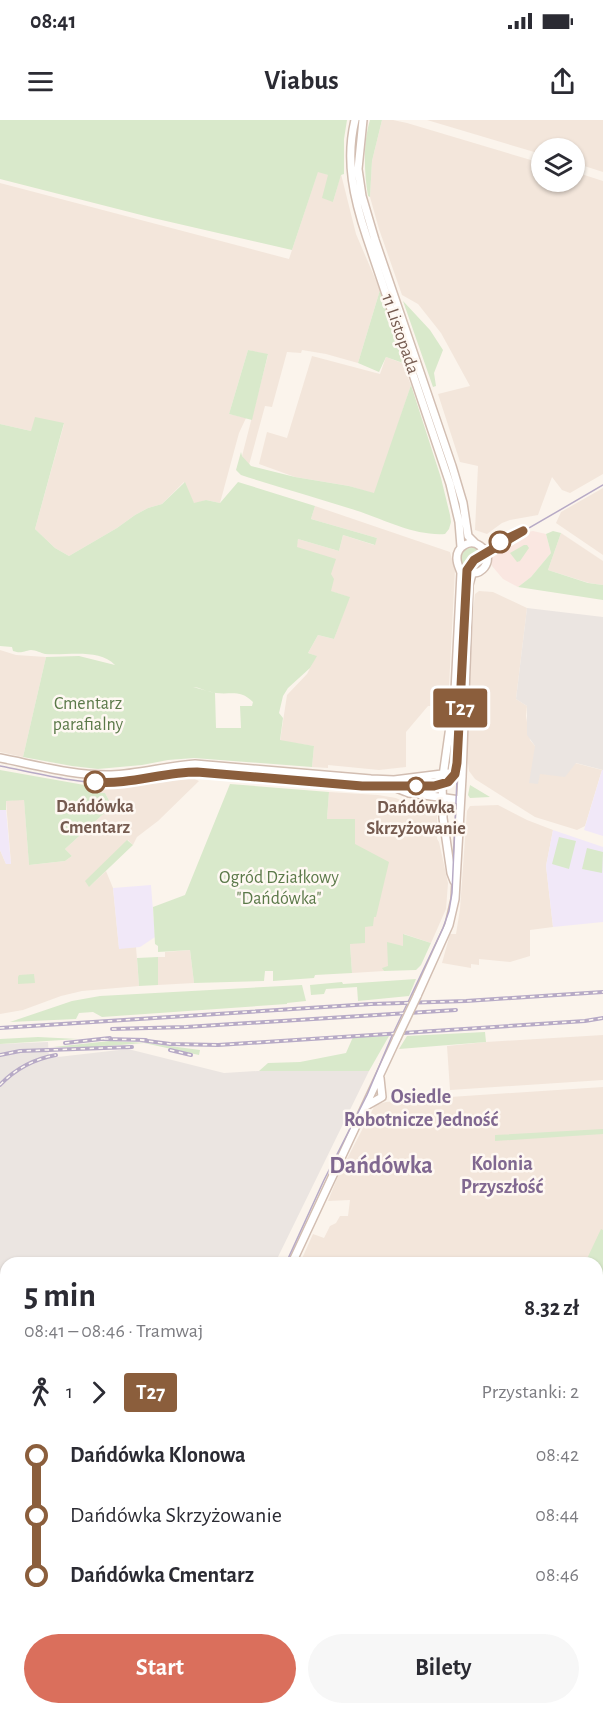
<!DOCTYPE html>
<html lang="pl">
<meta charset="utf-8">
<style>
body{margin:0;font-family:"Alegreya Sans",sans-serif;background:#f7f7f7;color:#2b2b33;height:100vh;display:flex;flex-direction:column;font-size:22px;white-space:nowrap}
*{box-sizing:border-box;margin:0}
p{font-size:20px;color:#7c7c81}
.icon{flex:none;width:33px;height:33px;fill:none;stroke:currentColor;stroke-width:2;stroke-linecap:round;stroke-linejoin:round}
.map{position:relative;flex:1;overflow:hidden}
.sheet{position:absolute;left:0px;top:1137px;width:603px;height:458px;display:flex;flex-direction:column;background:#fff;border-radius:18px 18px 0 0;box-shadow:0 2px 4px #0004}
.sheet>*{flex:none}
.badge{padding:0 12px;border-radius:4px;font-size:21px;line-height:39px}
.buttons{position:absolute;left:531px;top:18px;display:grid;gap:12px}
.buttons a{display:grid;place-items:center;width:54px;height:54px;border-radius:50%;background:#fff;box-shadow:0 2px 4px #0004;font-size:30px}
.map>.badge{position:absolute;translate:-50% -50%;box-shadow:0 0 0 3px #fff}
.legs{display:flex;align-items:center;gap:9px;height:66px;padding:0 24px;font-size:20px}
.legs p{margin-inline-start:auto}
.overview{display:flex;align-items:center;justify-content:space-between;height:102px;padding:0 24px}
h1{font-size:33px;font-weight:700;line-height:45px}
.action{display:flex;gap:12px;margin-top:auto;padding:12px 24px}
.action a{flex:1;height:69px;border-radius:36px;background:#da6f5c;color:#fff;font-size:24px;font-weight:700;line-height:69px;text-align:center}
.action a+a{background:#f7f7f7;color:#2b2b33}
ul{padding:0 24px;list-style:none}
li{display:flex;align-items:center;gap:21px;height:60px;font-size:22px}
li i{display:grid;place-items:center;width:9px;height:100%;margin:0 8px;background:currentColor}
li i::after{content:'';width:15px;height:15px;margin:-8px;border:4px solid;border-radius:50%;background:#fff}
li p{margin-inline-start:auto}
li:first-child i{background:linear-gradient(#0000 50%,currentColor 0)}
li:last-child i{background:linear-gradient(currentColor 50%,#0000 0)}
.status{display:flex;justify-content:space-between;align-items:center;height:42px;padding:0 30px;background:#fff;direction:ltr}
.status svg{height:16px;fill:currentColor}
header{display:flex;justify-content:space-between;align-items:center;height:78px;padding:0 24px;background:#fff;font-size:27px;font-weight:700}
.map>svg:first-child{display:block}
.residential{fill:#f3e6db}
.commercial{fill:#fae7e1}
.industrial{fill:#ebe5e1}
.education{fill:#f1e8f8}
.green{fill:#d9e9cb;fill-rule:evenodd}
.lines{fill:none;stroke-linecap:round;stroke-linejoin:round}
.secondary-casing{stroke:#d2beb2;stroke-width:10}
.secondary{stroke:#fff;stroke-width:7}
.tram{stroke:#b7aac6;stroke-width:1.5}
.rail-casing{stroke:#b7aac6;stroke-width:4}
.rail{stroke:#fef8f2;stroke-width:1.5;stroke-dasharray:4.5;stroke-linecap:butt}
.secondary-bridge-casing{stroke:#d2beb2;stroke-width:10;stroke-linecap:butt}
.secondary-bridge{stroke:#fff;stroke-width:7}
.line-1-casing{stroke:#fff;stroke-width:14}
.line-1{stroke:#8b5e3c;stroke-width:9}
.stop-1-dot{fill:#fff;stroke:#8b5e3c;stroke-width:3}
.labels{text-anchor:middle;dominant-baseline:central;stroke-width:5;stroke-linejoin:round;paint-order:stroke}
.street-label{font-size:18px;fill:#755b50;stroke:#fef8f2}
.park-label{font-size:18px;fill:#5b7949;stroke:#fef8f2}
.stop-label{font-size:18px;font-weight:bold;fill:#755b50;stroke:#fef8f2}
.neighbourhood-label{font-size:20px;font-weight:bold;fill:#806890;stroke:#fef8f2}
.district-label{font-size:24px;font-weight:bold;fill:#806890;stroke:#fef8f2}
</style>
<div class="status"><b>08:41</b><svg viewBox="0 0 49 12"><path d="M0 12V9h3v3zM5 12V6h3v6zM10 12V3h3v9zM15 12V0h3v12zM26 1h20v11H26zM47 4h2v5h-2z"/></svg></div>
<header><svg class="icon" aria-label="menu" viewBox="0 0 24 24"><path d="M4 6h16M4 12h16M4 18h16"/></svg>Viabus<svg class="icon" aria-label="share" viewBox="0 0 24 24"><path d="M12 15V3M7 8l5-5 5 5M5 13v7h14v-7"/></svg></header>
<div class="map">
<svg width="603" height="1594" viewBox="0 0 603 1594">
<rect width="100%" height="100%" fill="#fbf4ec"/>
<path class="residential" d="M382,0H393L407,3L541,43L542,62H574L575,52L603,61V354L570,373L562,370L552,357L538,395L510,400L502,403L487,414L475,410L478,346L460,342L438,274L470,266L441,213L418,184L402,175L379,109L370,77L372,41Z
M427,0H603V52L575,43L574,28H542L541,34Z
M318,51L328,55L333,82L341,54L356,114L380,170L358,243L326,234L302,230L301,233L287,232L272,287L265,286L249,345L242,336L268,235L248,230L229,294L246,298L239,313L220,383L206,380L194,384L184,362L162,384L148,388L135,395L117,408L69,436L55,428L35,409L64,304L31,311L0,304V63L289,139Z
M312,236L380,254L386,237L402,243L411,265L375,374L349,366L295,357L259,344L267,312L287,318Z
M603,368V435L556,403L561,392Z
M315,386L450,432L455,450L448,586H428L406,612V647L379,650L328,645V648L312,647L314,626L280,621L287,575L307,554L316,536L308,533L318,515L334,519L349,477L330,471L296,427L298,419L339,431L343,415L374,425L377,418L311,399Z
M561,413L603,441V465L589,463L548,450Z
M479,471L493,472L527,488L516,579L527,586L526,596L530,620L535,626L540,654L575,643L602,650L585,706L577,710L535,697L475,659L469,651L467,635L473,492L475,474Z
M0,530L16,535L46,537L23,637L0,632Z
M186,655L199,661L158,701L137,717L133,725L128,720L89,767L106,751L113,768L119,828L136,827L139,866L82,871L61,876L23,890L0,894V730L6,744H11L6,681L24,679L29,745L65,741L72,736L65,729L112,686L105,673H90V666H113L156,658Z
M329,672L378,675L396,678L413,686H434L437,691V719L439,722L448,763L446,789L431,823L404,814L403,826L393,825L388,847L383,848L384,851L352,853L350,824L355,724L327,699Z
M498,685L527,700L553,710L546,746L553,807L530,810V836L510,842L479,839V845L471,844V848L442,843L450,814H456L460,789L467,691L470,686Z
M190,830L194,863L158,865V837H165V832Z
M603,915V960L450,970L447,926L486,922Z
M603,967V1260L597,1263V1143H300L313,1114L324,1118L330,1106L336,1103L340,1096H348L350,1080L328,1081L338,1056L375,985L386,982L435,978Z
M173,1589H232L235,1594H176Z"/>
<path class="commercial" d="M533,411L546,414L551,433L531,457L518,467L503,459L492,446L491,439L496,431L528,412Z"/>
<path class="industrial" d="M527,488L603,497V650L576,643L565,657L540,654L538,664L529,663L535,626L527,615V586L516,579Z
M48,922L49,938L128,929L224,953L274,950L369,951L275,1143H6V1357L0,1353V924Z"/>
<path class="education" d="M602,650H603V716L584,710Z
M0,690H6L11,744H6L0,730Z
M553,710L603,727V802L553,807L546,746Z
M151,765L155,817L140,827L119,829L113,768Z"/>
<path class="green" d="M0,0H347L344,19V54L341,55L333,82L322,78L328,55L318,52L292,130L153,98L0,59Z
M370,0H382L372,41L370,77L368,76C364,52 363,23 370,0Z
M380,170L403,243L386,237L379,252L358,243Z
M403,181L430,210L443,230L434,253L436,266L433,267Z
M248,230L268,234L252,300L229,294Z
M411,265L441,358L450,395L451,402L449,409L445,414C416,416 387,401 361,392C321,379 281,368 241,355L236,350L241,332L242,336L251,346L295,357L349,366L374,373Z
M35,297L64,303L35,409L55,428L69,436L117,408L135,395L148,388L162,384L185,362L194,383L206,380L220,383L238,362L315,386L311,399L377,418L375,425L343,415L339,431L298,419L297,427L336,439L331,454L334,459L331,471L350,477L334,519L318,515L308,533L317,536L310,548L288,568L283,576L279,593L283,598L280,620L314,626L312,647L194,638L168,640L142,645L98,649L72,646L23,637L46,537L79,536L115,545C99,528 66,536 45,534C41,533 36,530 31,530C23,531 22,534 13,531L12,527L0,526V304L31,311ZM193,567C199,567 208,572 216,573C231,575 240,569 253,582L252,586H240L241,608H216L215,573Z
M553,411L561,413L548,450L588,463L603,465V480L518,467L531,457L551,433L546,414Z
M524,425H527L529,428L520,441L517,442L510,433Z
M472,427L476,428L481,431L470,438L464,447C457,438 462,429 472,427Z
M0,650L90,666L91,673H105L112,686L65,729L72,736L65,741L29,745L24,680L6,681V690H0Z
M230,664L329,672L327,699H355V724L389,742L376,797H374L373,806L365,807V823L350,824L352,853L315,855L314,858L273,861V851H265L264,861L194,863L190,830L158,832V826L155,824L153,787L185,775Z
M470,665L490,677L470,678L468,675Z
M559,717L576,721L569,749L552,744Z
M127,720L133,725L89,767L85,761Z
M587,728L603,732L602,753L582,749Z
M403,814L431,823L421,845L416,850L384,851L382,848L388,846L387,822L403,826Z
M158,837V865L139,866L137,838Z
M34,854L35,863L18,864V857L19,855Z
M416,859L409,876L358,881L357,867L326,869L324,874L311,875L310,865L342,862L343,864Z
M302,865L306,881L287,883V884L102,897L93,892L79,893L76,899L10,902L72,881L100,876Z
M485,912L486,922L399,929L407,916Z
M389,916L369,951H259L268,943L300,942L346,933L353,917Z
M38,917L78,919L0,924V919Z
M110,921L147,923L200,930L199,935L144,923L84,928L53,927Z
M603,1009V1014L495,1021V1015Z
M601,1109L603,1110V1176H597V1143H585Z
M603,1260V1594H235L232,1589L597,1588V1263Z
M0,1361L6,1365V1518L0,1513Z
M6,1552V1588L68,1589L66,1594H0V1560Z
M98,1588L173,1589L176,1594H95Z"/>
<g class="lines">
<defs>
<path id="secondary" d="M355,0C345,41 354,79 367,118L450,364L459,402L461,427
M363,0L358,49L362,76L375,120L452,346L463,383L468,416L475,423
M0,638C36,645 74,656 111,655C139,654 166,646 195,644L371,659L394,660L450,653L462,657
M381,662L409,673L460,680
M454,761L451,753L443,698L442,663L455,571L461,453C460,449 457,444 457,439C456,427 470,418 480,426C498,438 480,464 460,448
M417,876L449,805L455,779L462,657L469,465L472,454
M366,986L382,977L380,958
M292,1143L397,918
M80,1594L83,1588"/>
</defs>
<use href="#secondary" class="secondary-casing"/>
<use href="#secondary" class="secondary"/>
<path class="tram" d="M0,646C32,652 78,664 110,663C139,661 168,652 197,652L362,666H434L448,662L456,649
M286,1143L324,1060L367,975L391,918L443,808L449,791L452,773L466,454L468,447L474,440L603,365
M73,1594L76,1588"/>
<defs>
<path id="rail" d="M0,908L371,884L466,881L603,872
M112,909L186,907L456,890
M104,919L146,920
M140,920L170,924L218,925L585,901L603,898
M65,923L110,918
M170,930L191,935
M0,935L20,931L132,927
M0,965C15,949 34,939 56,935
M0,1332L6,1342"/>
</defs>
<use href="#rail" class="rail-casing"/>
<use href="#rail" class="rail"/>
<defs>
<path id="secondary-bridge" d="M397,918L417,876"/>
</defs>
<use href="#secondary-bridge" class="secondary-bridge-casing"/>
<use href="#secondary-bridge" class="secondary-bridge"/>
</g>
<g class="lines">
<defs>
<path id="line-1" d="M95,662C129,665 163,652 197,652L362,666H434L448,662L455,654L457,643L467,450L474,440L523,411L500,422"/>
</defs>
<use href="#line-1" class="line-1-casing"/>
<use href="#line-1" class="line-1"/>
</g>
<g class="stop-1-dot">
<circle cx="500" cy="422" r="10"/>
<circle cx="95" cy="662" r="10"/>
<circle cx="416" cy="666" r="8"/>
</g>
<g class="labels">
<g class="street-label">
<text transform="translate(400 214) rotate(71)">11 Listopada</text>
</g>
<g class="park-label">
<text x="88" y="584">Cmentarz<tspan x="88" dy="21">parafialny</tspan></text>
<text x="279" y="758">Ogród Działkowy<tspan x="279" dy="21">"Dańdówka"</tspan></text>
</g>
<g class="stop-label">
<text x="95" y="687">Dańdówka<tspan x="95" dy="21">Cmentarz</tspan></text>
<text x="416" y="688">Dańdówka<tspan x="416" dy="21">Skrzyżowanie</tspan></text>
</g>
<g class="neighbourhood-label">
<text x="421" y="977">Osiedle<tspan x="421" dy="23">Robotnicze Jedność</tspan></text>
<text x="502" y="1044">Kolonia<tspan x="502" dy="23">Przyszłość</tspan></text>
</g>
<g class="district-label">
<text x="381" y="1046">Dańdówka</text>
</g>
</g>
</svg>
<div class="buttons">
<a><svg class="icon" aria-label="layers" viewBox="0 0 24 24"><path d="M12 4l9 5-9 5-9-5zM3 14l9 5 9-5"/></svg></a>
</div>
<b class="badge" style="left:460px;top:588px;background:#8b5e3c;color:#fff">T27</b>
<section class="sheet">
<div class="overview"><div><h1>5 min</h1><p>08:41 – 08:46 · Tramwaj</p></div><b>8.32 zł</b></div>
<div class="legs"><svg class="icon" aria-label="walk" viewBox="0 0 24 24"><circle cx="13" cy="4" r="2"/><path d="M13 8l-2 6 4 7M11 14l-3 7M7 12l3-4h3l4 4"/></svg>1<svg class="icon" aria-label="forward" viewBox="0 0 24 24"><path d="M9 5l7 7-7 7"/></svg><b class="badge" style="background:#8b5e3c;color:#fff">T27</b><p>Przystanki: 2</p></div>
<ul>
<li><i style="color:#8b5e3c"></i><b>Dańdówka Klonowa</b><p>08:42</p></li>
<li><i style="color:#8b5e3c"></i><span>Dańdówka Skrzyżowanie</span><p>08:44</p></li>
<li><i style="color:#8b5e3c"></i><b>Dańdówka Cmentarz</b><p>08:46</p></li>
</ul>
<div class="action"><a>Start</a><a>Bilety</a></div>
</section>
</div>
